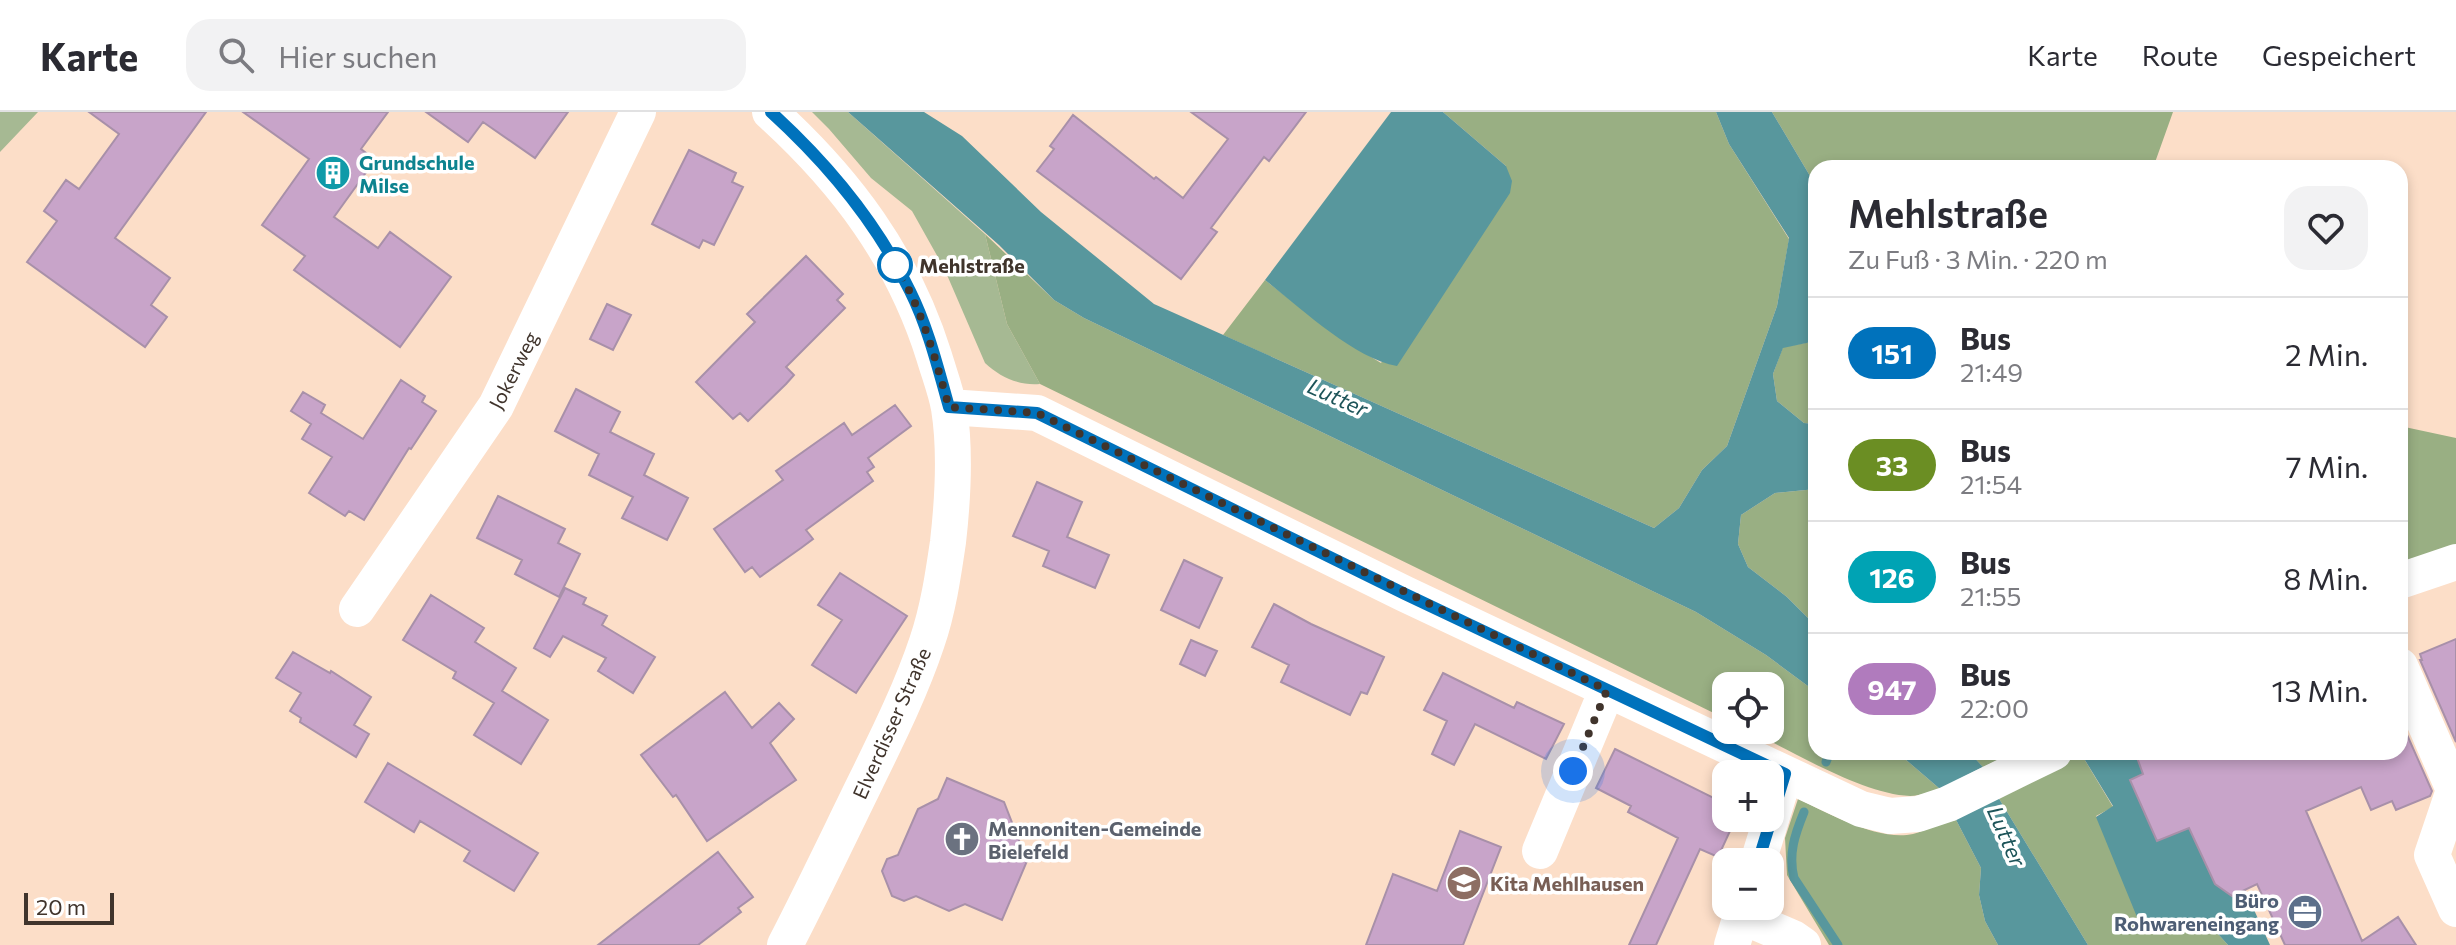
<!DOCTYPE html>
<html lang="de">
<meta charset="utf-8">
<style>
body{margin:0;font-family:Commissioner,sans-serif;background:#f2f2f3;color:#2b2b33;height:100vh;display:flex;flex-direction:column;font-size:30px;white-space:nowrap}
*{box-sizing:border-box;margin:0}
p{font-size:26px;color:#7c7c81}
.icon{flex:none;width:44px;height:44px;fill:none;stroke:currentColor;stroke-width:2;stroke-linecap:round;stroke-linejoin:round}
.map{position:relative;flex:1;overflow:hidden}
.sheet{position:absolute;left:1808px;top:48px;width:600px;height:600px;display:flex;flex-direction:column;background:#fff;border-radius:24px;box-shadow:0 4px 12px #0003}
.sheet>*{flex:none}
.badge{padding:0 16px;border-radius:26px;font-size:28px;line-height:52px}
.fabs{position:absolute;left:1712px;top:560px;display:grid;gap:16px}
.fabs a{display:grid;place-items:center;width:72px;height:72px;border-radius:16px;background:#fff;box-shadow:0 4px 12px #0003;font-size:40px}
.scale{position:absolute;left:24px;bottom:20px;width:90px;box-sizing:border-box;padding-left:8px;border:4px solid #40342c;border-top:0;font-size:22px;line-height:28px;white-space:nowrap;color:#40342c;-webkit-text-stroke:6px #fff;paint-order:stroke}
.you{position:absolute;width:40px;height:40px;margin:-20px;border:6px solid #fff;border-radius:50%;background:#1a73e8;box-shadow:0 0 0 12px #1a73e833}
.map>.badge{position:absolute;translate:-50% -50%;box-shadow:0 0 0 4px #fff}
.round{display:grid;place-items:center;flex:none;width:84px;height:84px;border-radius:24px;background:#f2f2f3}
.summary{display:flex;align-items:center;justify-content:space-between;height:136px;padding:0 40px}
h1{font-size:38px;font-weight:600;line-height:60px}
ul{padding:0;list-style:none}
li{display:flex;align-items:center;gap:24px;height:112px;padding:0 40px;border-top:2px solid #e1e1e2}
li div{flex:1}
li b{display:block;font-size:30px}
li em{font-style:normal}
li .badge{min-width:88px;font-weight:700;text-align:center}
header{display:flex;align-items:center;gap:48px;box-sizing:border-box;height:112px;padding:0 40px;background:#fff;border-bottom:2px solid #e1e1e2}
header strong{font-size:38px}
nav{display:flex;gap:44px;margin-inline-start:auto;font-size:28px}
.search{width:560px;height:72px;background:#f2f2f3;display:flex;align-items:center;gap:20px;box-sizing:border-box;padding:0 28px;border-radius:24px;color:#7c7c81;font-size:30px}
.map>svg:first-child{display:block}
.green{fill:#a6b993}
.forest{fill:#99af83}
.water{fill:#58979d}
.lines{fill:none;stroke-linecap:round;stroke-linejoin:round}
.stream{stroke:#58979d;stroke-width:9}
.building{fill:#c8a4c9;stroke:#a890a9;stroke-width:2}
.minor{stroke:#fff;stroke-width:36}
.line-casing{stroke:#fff;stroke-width:18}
.line{stroke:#0072bc;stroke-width:12}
.walk{stroke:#40342c;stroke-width:8;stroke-dasharray:0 14.4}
.stop-dot{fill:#fff;stroke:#0072bc;stroke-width:4}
.labels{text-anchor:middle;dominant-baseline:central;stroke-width:7;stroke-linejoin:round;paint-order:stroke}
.culture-label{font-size:20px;font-weight:bold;fill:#0d838f;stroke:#fff;text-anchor:start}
.stop-label{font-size:20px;font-weight:bold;fill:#40342c;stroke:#fff;text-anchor:start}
.street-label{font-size:20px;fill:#40342c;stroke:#fff}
.worship-label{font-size:20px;font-weight:bold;fill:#5b616d;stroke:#fff;text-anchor:start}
.education-label{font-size:20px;font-weight:bold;fill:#785e54;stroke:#fff;text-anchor:start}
.service-label{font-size:20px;font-weight:bold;fill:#4e5e75;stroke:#fff;text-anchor:end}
.water-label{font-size:22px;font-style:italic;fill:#1d5459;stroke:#fff}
</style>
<header>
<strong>Karte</strong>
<div class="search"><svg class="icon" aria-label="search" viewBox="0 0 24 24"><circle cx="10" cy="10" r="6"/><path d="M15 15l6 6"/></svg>Hier suchen</div>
<nav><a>Karte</a><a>Route</a><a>Gespeichert</a></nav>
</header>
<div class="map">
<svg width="2456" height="833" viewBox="0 0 2456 833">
<rect width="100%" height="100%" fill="#fcdec8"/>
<path class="green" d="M0,0H38L0,40Z
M812,0H848L985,122L1007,212L1040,272C1019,274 1000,265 985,251L944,156L912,99L871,66L829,17Z"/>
<path class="forest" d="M1443,0H1716L1729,32L1789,127L1777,194L1727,334L1702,358L1679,396L1654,416L1223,223L1265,168L1337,224L1381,251L1506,54Z
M1772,0H2173L2153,56H1816V74Z
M985,122L1054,188L1084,206L1696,500L1766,543L1816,580V640H1893L1905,647L1940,677C1931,680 1920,684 1910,684C1862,682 1792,639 1748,618H1770V574H1726V607L1040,272L1007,212Z
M1816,229V312L1804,311L1777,289L1773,262L1783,235Z
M2400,314L2456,326V434L2400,450Z
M1816,377V514L1787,485L1748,455L1738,432L1741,403L1775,381Z
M1969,640H2016L1983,655Z
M2073,640H2080L2113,695L2096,704L2161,814L2218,822L2228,833H2088L1995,680Z
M1798,687C1829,701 1879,730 1913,722C1927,719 1941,709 1953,702L1981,756L1979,783L1985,809L1998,833H1829L1787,763L1785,726Z"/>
<path class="water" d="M848,0H924L962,24L1041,100L1154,192L1654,416L1679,396L1702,358L1727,334L1777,194L1789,126L1729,32L1716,0H1772L1816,74V229L1783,236L1773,262L1777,289L1804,311L1816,312V377L1775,381L1741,403L1738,432L1748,455L1787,485L1816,514V580L1766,543L1696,500L1084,206L1054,188L999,133Z
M1391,0H1443L1506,54L1512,69L1510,81L1397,254C1353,246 1300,195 1265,168Z
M1893,640H1969L1983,655L1940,677L1905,647Z
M2080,640H2135L2143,662L2130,668L2189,716L2215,772L2232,784L2245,778L2270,833H2228L2218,822L2161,814L2137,805L2096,705L2113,694Z
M1995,680L2088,833H1998L1985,809L1979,783L1981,756L1953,702Z"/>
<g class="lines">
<path class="stream" d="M1826,650L1830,640
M1804,700C1795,722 1788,742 1794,766L1838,833"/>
</g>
<path class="building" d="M89,0H206L115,126L170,166L151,193L167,205L145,235L27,150L57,109L44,99L66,68L79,77L119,22Z
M243,0H388L361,37L375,48L334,105L378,136L390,120L451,165L400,235L294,158L305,144L262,113L309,47Z
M426,0H568L535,46L483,10L468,30Z
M1191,0H1306L1269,49L1264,45L1211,116L1217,120L1181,167L1037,59L1054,37L1050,34L1073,3L1154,67L1156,65L1183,86L1228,27Z
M689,38L736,61L732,70L743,75L714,133L703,128L699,136L652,112Z
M806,144L843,182L837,188L845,196L786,255L794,263L786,272L748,309L740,301L733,307L696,270L755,210L747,202Z
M607,192L631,203L613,238L590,227Z
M401,268L425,284L422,290L436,299L411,337L409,336L364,408L349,399L345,404L309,381L332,345L302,327L311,312L291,299L303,280L325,293L321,301L363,327Z
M576,277L620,300L610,320L654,342L644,363L688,386L667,428L622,406L633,385L589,363L599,342L555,319Z
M895,293L911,314L868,346L874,355L867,360L873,369L806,418L813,427L801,436L760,465L752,455L745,460L714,417L783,368L776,359L831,320L844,311L852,323Z
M1037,370L1082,390L1067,425L1109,443L1095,476L1043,454L1049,439L1013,424Z
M498,384L565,417L558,431L580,442L559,485L515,462L522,448L477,426Z
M1184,448L1222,466L1199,516L1161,498Z
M840,461L907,504L856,581L812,553L842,508L818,493Z
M565,476L586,486L583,492L607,504L602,513L655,545L633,581L598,559L606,546L563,524L550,545L534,536Z
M431,483L484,516L475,530L516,556L502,579L548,608L521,652L474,623L494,591L453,566L456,560L403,528Z
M1274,492L1311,512L1384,545L1367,582L1361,580L1350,603L1281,570L1289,553L1252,535Z
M2456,527V630L2420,548H2422L2420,542Z
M1191,528L1217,539L1205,564L1180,552Z
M293,540L330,561L331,559L371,585L354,613L369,622L356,645L300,610L301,606L290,599L301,581L276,566Z
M1443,561L1514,596L1517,590L1564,612L1546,647L1475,612L1454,653L1432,642L1447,609L1424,598Z
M725,580L752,616L779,591L794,607L770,631L796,668L707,729L676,683L673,685L641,643Z
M2400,607L2432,679L2430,684L2396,698L2392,689L2371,698L2361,675L2306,699L2362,829L2398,805L2416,833H2285L2257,772L2232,784L2215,772L2189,716L2157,729L2130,668L2143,662L2135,640H2400Z
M1615,637L1726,692V706H1736L1718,745L1700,737L1656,833H1629L1678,726L1628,700L1631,694L1596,676Z
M388,651L538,741L514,779L464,749L470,739L420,709L414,720L365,690Z
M947,666L1004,690L1027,749L1002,808L965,792L949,799L916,784L904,789L892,784L882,759L887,747L898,743L918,697L938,687Z
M1460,719L1501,735L1463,833H1366L1393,762L1437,779Z
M718,740L753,785L738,796L741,800L698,833H598Z"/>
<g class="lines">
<path class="minor" d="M770,0C846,69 903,145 934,244C939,261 946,279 949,296C956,340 953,386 948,430C943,464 938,498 927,530C911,578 888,624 866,669C839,724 813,779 785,833
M949,295L1037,301L1405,482L1861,697L1890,704L1918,702L1948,692L2054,640
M2400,469L2456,450
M357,497L496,294L638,0
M2400,554L2454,678L2432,743L2456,797
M1540,739L1607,578
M1758,750L1785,662
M1741,804L1793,826L1803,833
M1732,833L1744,794"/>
</g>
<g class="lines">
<defs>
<path id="line" d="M771,0C827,51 876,109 910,179C928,215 938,256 949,295L1037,301L1405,482L1785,662L1758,750"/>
</defs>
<use href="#line" class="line-casing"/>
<use href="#line" class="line"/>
<path class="walk" d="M895,153C922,196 935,246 949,295L1037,301L1607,578L1573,659"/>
</g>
<defs>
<symbol id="building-disc" viewBox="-11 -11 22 22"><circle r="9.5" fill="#0f9aa8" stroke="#fff"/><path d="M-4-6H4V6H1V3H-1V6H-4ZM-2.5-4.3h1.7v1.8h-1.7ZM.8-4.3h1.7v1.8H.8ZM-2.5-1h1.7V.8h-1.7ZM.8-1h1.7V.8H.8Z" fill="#fff"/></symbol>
<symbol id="church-disc" viewBox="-11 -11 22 22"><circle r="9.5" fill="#6b7280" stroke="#fff"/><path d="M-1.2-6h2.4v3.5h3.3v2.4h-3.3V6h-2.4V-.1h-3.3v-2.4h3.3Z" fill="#fff"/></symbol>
<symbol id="school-disc" viewBox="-11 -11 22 22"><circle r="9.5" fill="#8d6e63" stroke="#fff"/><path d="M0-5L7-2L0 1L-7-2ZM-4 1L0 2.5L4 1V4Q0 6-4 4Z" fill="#fff"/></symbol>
<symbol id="office-disc" viewBox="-11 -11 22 22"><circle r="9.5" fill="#5c6f8a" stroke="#fff"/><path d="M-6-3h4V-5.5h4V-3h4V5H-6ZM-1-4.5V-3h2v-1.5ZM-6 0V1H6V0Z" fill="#fff"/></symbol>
</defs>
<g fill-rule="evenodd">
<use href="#building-disc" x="313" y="41" width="40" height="40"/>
<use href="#church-disc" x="942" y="707" width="40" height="40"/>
<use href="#school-disc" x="1444" y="751" width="40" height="40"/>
<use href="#office-disc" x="2285" y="780" width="40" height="40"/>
</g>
<circle class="stop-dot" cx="895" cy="153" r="16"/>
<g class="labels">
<g class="culture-label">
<text x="359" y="50">Grundschule<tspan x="359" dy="23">Milse</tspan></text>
</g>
<g class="stop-label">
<text x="919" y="153">Mehlstraße</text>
</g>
<g class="street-label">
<text transform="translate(513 258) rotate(-63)">Jokerweg</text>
<text transform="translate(891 611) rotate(-66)">Elverdisser Straße</text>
</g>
<g class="worship-label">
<text x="988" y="716">Mennoniten-Gemeinde<tspan x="988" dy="23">Bielefeld</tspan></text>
</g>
<g class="education-label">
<text x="1490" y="771">Kita Mehlhausen</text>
</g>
<g class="service-label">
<text x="2279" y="788">Büro<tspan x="2279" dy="23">Rohwareneingang</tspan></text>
</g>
<g class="water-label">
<text transform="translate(1338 285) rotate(24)">Lutter</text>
<text transform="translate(2007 724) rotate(66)">Lutter</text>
</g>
</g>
</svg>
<div class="fabs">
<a><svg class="icon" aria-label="locate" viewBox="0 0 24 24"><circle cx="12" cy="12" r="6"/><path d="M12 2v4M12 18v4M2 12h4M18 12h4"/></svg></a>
<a>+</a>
<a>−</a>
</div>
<div class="scale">20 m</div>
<div class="you" style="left:1573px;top:659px"></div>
<section class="sheet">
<div class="summary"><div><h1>Mehlstraße</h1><p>Zu Fuß · 3 Min. · 220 m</p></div><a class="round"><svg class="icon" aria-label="heart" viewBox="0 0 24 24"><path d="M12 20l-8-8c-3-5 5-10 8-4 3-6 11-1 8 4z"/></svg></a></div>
<ul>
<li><span class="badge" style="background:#0072bc;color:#fff">151</span><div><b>Bus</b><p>21:49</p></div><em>2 Min.</em></li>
<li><span class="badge" style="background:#6b8e23;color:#fff">33</span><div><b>Bus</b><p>21:54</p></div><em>7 Min.</em></li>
<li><span class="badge" style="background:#00a3b4;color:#fff">126</span><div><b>Bus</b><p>21:55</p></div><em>8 Min.</em></li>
<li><span class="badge" style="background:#b07bbd;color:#fff">947</span><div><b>Bus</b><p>22:00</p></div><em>13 Min.</em></li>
</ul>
</section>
</div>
